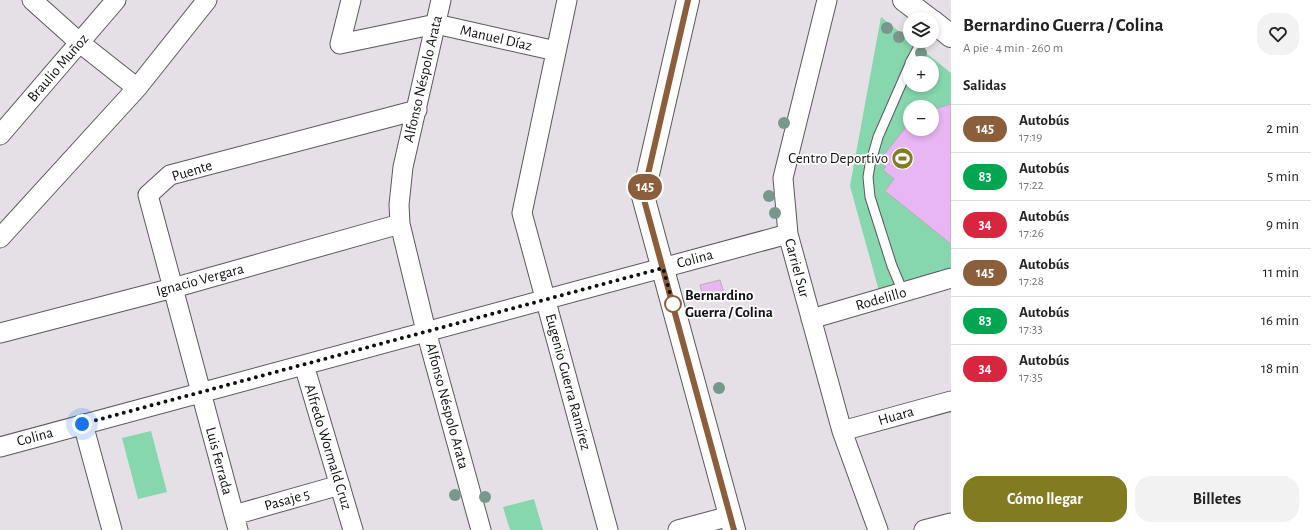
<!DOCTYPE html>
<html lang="es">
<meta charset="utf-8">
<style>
body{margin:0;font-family:"Alegreya Sans",sans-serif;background:#f2f2f2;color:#222;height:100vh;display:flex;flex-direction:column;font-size:15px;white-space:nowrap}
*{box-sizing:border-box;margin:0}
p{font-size:13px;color:#767676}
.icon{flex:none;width:22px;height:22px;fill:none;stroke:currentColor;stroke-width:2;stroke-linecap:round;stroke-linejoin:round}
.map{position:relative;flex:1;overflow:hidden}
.sheet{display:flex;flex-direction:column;background:#fff;width:360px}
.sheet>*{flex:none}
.badge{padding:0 8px;border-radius:13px;font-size:14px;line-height:26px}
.buttons{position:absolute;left:903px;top:12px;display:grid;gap:8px}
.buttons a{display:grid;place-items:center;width:36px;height:36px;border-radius:50%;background:#fff;box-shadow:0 2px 6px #0003;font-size:20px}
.you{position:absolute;width:20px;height:20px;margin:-10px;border:3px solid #fff;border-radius:50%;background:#1a73e8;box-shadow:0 0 0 6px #1a73e833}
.map>.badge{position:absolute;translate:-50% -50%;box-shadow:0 0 0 2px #fff}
h2{padding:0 12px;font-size:15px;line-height:36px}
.round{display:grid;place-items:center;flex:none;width:42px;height:42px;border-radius:16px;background:#f2f2f2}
.headline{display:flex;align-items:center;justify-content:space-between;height:68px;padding:0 12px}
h1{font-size:19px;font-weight:700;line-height:30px}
.cta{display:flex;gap:8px;margin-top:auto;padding:8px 12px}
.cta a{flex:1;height:46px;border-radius:16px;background:#837b21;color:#fff;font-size:16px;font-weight:700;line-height:46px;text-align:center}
.cta a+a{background:#f2f2f2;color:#222}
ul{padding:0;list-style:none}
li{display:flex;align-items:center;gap:12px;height:48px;padding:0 12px;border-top:1px solid #e0e0e0}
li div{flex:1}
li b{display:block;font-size:15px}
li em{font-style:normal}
li .badge{min-width:44px;font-weight:700;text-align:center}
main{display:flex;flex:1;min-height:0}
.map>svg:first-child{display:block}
.green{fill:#86d6ae;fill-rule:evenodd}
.building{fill:#e7b6f3;stroke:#b3b0b4}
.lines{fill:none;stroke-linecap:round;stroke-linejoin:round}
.lane-casing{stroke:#5b585c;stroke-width:11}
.street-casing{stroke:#5b585c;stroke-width:21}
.secondary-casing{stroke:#5b585c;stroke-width:24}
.lane{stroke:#fff;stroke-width:9}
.street{stroke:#fff;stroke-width:19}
.secondary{stroke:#fff;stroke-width:22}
.tree{fill:#78988b}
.line-casing{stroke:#fff;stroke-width:9}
.line{stroke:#8b5e3c;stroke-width:6}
.walk{stroke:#100f11;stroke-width:4;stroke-dasharray:0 7.2}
.stop-dot{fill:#fff;stroke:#8b5e3c;stroke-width:2}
.labels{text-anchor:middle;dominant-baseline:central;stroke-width:3.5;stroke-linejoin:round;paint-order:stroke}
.street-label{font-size:15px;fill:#100f11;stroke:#fff}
.poi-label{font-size:15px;fill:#100f11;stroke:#fff;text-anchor:end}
.stop-label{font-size:15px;font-weight:bold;fill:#100f11;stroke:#fff;text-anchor:start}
</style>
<main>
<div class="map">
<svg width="951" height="530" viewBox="0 0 951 530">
<rect width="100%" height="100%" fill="#e4e0e5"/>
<path class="green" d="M881,17L951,73V270L879,291L850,186ZM910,63H932V85H910ZM910,107H932V129H910Z
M151,431L167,492L138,499L122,438Z
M534,499L543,530H510L503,507Z"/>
<path class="building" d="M951,104V244L885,191L894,179L883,170L886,167L879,161L910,122V129H932V110Z
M720,280L724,293L701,298L699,293L702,292L700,285Z"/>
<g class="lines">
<defs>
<path id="lane" d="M910,63L922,41
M903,292L892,266L870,197L868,177L870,165L878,137L910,64"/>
<path id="street" d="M32,0L80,43L137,88
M351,0L340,44L436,24L556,51
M441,0L403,167L399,205L400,224L426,331L481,530
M567,0L522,213L608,530
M827,0L783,178L788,234L842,431L878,530
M0,135L116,0
M0,238L137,88L207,0
M811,319L951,278
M0,333L173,288L400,224
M304,365L353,530
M83,424L112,530
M842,431L951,401
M0,447L788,234
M234,515L340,485
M238,530L148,195L170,175L417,110
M678,530L730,516
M924,530L951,523"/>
<path id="secondary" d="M688,0L643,196L734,530
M904,0L929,19
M932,21L951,36"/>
</defs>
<use href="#lane" class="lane-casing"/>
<use href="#street" class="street-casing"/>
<use href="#secondary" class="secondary-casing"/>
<use href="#lane" class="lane"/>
<use href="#street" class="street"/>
<use href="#secondary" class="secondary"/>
</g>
<g class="tree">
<circle cx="887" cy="28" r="6"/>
<circle cx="899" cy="37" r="6"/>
<circle cx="921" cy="53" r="6"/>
<circle cx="784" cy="123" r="6"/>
<circle cx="769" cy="196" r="6"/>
<circle cx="775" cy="213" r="6"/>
<circle cx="719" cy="388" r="6"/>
<circle cx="455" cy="495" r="6"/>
<circle cx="485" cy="497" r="6"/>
</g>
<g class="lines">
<defs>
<path id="line" d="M688,0L643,196L734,530"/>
</defs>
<use href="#line" class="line-casing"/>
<use href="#line" class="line"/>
<path class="walk" d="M82,424L663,268L673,304"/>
</g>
<defs>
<symbol id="stadium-disc" viewBox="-11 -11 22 22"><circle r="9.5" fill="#837b21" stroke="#fff"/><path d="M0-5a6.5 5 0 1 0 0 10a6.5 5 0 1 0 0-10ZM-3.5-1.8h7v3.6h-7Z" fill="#fff"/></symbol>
</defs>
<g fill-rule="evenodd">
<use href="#stadium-disc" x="890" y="146" width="25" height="25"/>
</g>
<circle class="stop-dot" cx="673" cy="304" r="8"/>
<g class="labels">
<g class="street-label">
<text transform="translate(496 38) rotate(13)">Manuel Díaz</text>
<text transform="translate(58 68) rotate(-49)">Braulio Muñoz</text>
<text transform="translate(423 79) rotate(-77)">Alfonso Néspolo Arata</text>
<text transform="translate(192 171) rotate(-17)">Puente</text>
<text transform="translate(695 259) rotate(-15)">Colina</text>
<text transform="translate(797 268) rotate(75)">Carriel Sur</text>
<text transform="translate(200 280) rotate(-15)">Ignacio Vergara</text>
<text transform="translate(881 299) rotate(-16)">Rodelillo</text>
<text transform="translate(568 382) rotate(75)">Eugenio Guerra Ramírez</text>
<text transform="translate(447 406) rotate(75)">Alfonso Néspolo Arata</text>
<text transform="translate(896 416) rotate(-16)">Huara</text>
<text transform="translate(35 437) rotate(-15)">Colina</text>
<text transform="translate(328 447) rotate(73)">Alfredo Wormald Cruz</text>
<text transform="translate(219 461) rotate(75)">Luis Ferrada</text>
<text transform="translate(287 500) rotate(-16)">Pasaje 5</text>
</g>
<g class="poi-label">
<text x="888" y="158">Centro Deportivo</text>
</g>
<g class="stop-label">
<text x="685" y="295">Bernardino<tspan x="685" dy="17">Guerra / Colina</tspan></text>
</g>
</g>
</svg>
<div class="buttons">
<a><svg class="icon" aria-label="layers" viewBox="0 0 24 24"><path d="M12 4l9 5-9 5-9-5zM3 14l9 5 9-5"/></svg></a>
<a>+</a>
<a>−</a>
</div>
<div class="you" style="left:82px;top:424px"></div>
<b class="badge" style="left:645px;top:187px;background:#8b5e3c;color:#fff">145</b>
</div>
<section class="sheet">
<div class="headline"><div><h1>Bernardino Guerra / Colina</h1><p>A pie · 4 min · 260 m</p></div><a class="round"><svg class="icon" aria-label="heart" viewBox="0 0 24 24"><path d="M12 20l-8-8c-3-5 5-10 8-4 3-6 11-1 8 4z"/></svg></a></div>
<h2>Salidas</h2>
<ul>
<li><span class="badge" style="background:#8b5e3c;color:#fff">145</span><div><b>Autobús</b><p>17:19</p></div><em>2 min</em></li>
<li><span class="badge" style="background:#00a651;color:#fff">83</span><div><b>Autobús</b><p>17:22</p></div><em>5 min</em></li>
<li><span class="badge" style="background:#d7263d;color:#fff">34</span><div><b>Autobús</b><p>17:26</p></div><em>9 min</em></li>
<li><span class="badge" style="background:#8b5e3c;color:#fff">145</span><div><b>Autobús</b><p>17:28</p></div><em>11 min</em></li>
<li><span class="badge" style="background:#00a651;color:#fff">83</span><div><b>Autobús</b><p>17:33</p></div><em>16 min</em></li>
<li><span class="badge" style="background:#d7263d;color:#fff">34</span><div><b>Autobús</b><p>17:35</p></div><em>18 min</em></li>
</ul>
<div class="cta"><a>Cómo llegar</a><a>Billetes</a></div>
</section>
</main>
